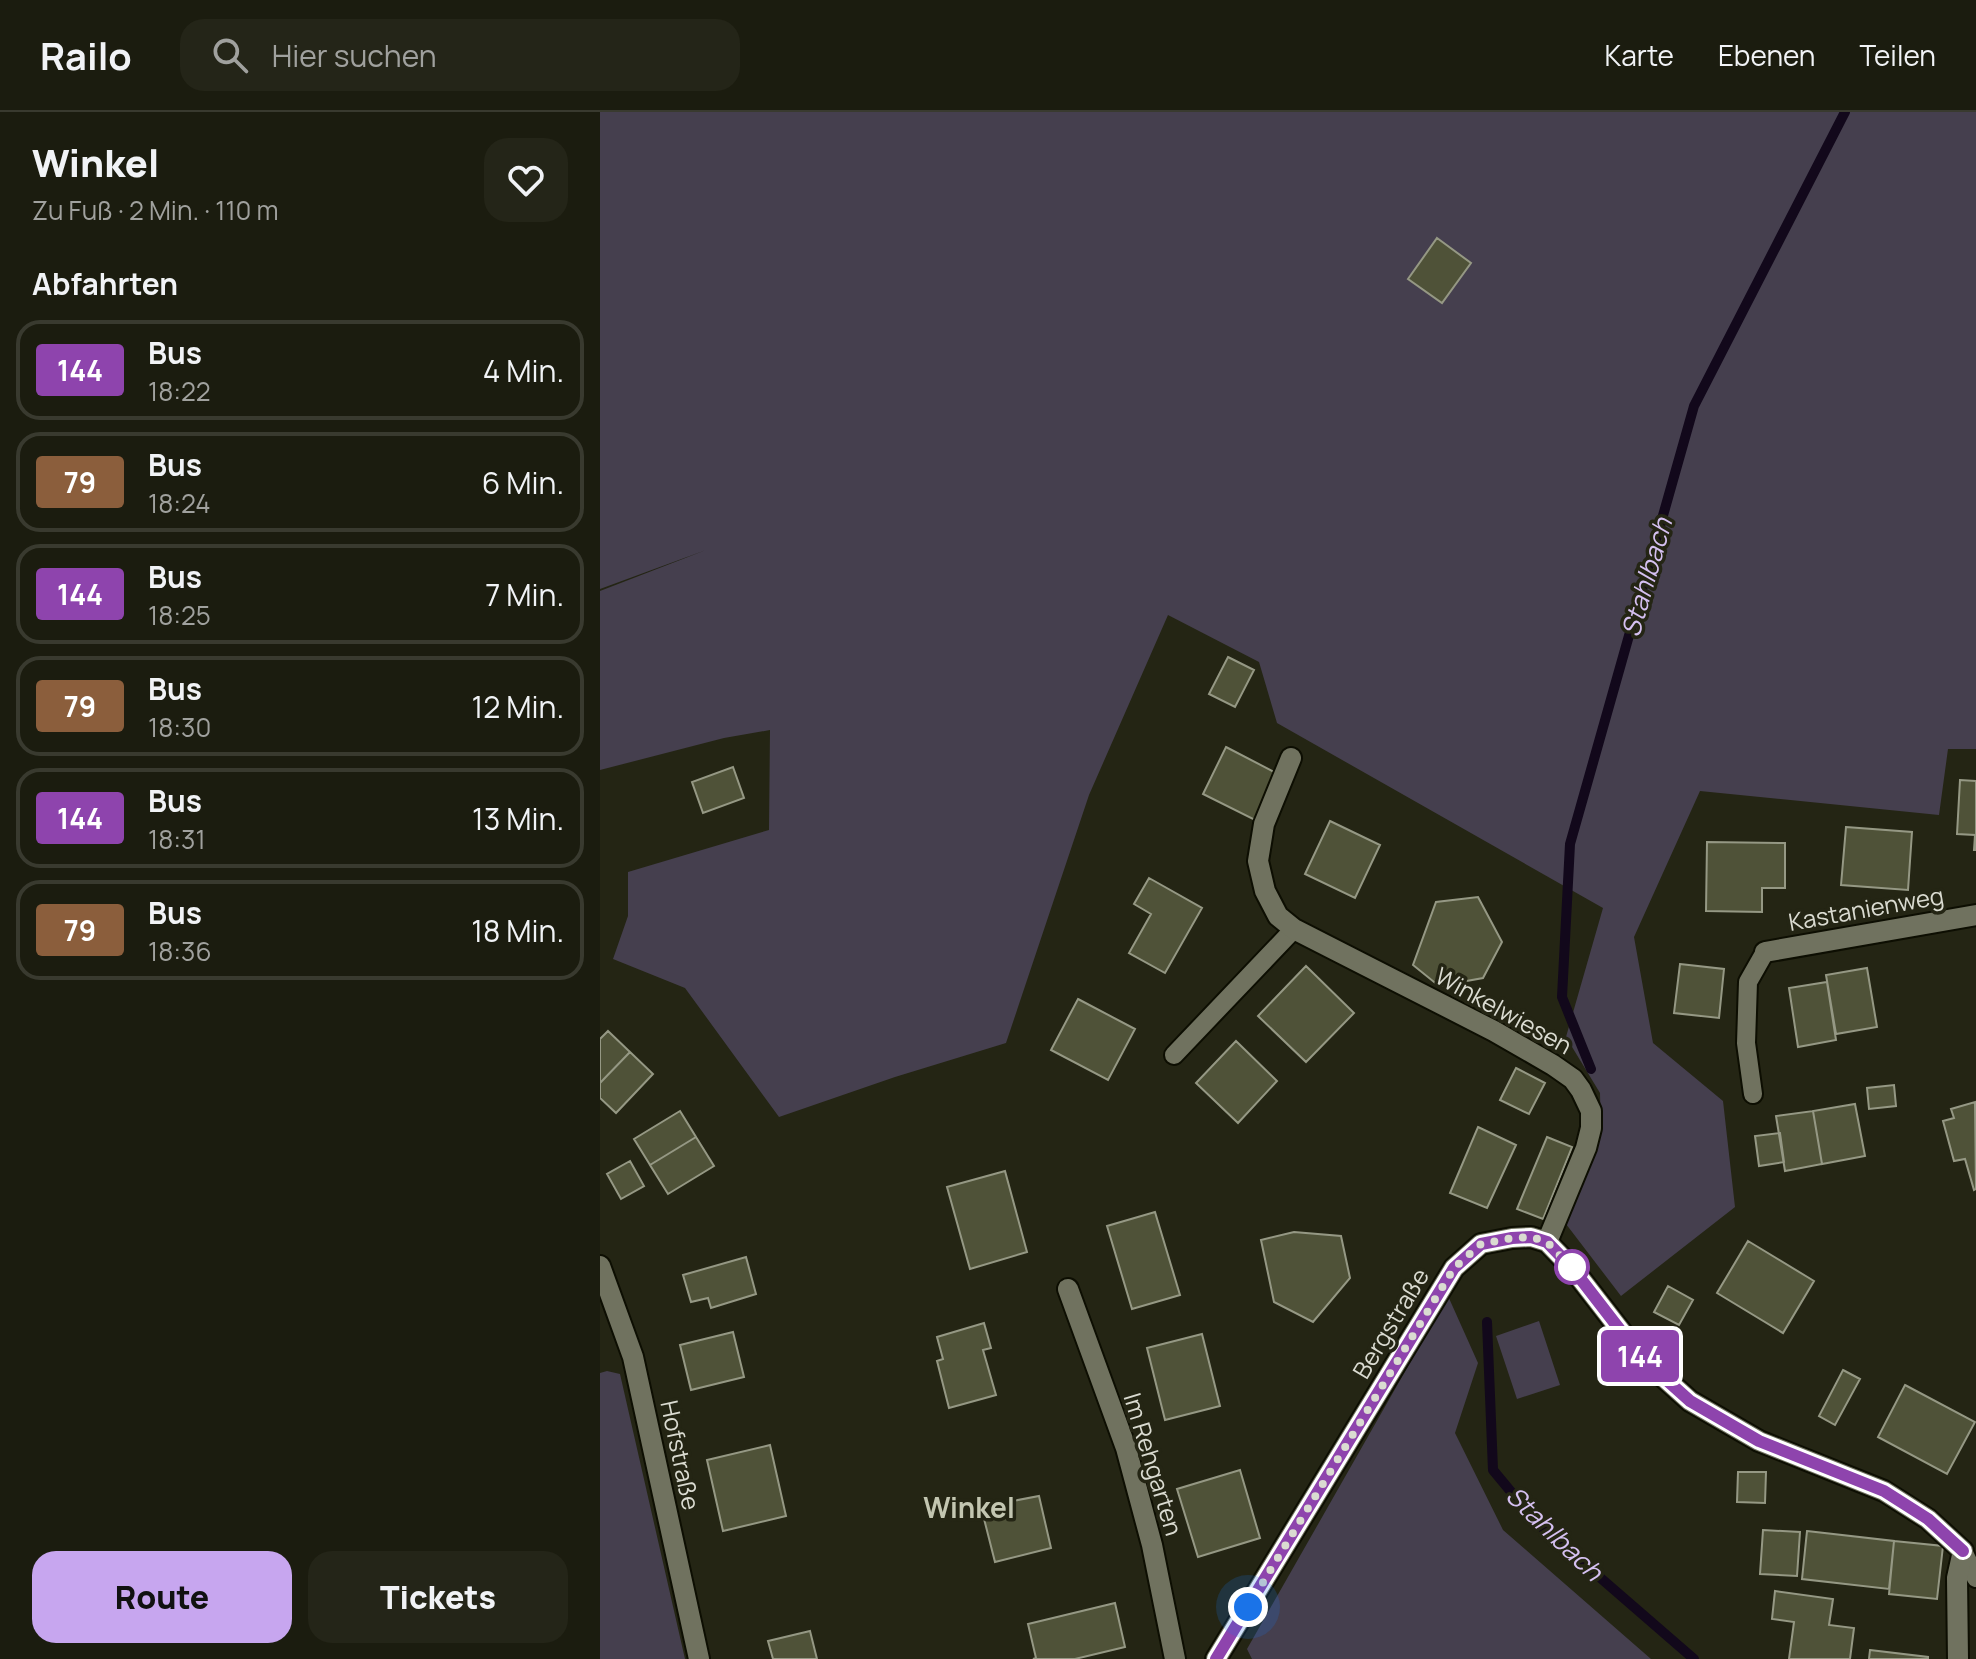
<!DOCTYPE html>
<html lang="de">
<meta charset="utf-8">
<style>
body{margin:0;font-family:Manrope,sans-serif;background:#242518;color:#f1f3f6;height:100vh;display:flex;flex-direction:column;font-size:30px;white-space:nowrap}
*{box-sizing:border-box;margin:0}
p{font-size:26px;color:#a0a19e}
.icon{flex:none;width:44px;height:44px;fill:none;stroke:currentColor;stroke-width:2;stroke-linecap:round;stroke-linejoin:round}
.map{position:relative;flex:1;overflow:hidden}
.details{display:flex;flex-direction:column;background:#1b1c0f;width:600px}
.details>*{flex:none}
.badge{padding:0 16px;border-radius:6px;font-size:28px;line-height:52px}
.you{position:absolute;width:40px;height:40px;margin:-20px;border:6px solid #fff;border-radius:50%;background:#1a73e8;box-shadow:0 0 0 12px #1a73e833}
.map>.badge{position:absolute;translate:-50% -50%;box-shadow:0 0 0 4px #fff}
h2{padding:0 32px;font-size:30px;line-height:72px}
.round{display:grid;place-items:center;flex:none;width:84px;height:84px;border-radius:24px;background:#242518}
.head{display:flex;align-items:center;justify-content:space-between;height:136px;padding:0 32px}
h1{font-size:38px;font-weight:800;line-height:60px}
.primary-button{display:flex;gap:16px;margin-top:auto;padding:16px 32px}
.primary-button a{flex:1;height:92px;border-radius:24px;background:#c7a6ef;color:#111;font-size:32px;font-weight:800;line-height:92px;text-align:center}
.primary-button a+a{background:#242518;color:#f1f3f6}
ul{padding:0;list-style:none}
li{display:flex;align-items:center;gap:24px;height:100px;margin:0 16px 12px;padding:0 16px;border:4px solid #393a2f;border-radius:24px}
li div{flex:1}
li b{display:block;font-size:30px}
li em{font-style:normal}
li .badge{min-width:88px;font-weight:700;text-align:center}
header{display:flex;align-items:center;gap:48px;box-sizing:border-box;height:112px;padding:0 40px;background:#1b1c0f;border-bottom:2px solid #393a2f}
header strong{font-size:38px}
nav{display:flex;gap:44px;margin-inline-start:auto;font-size:28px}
.search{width:560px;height:72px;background:#242518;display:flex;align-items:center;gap:20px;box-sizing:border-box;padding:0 28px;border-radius:24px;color:#a0a19e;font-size:30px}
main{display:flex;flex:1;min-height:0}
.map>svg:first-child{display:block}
.green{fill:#453f4e}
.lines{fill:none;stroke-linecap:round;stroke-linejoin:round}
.stream{stroke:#12081b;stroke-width:10}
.building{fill:#4f5238;stroke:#959884;stroke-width:2}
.lane-casing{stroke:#0d0e02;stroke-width:22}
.street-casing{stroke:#0d0e02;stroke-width:24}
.lane{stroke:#70725f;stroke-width:18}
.street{stroke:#70725f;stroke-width:20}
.line-casing{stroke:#fff;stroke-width:18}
.line{stroke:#8e44ad;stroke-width:12}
.walk{stroke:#dadbd1;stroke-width:8;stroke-dasharray:0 14.4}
.stop-dot{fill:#fff;stroke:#8e44ad;stroke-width:4}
.labels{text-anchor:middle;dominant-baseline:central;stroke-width:7;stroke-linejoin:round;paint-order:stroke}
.street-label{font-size:24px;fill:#dadbd1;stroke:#242514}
.water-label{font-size:26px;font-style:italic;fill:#d5c0f1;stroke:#242514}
.quarter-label{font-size:28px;font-weight:bold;fill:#c3c6b1;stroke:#242514}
</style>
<header>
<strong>Railo</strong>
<div class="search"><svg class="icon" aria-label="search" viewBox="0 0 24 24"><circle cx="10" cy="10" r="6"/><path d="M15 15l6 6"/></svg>Hier suchen</div>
<nav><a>Karte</a><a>Ebenen</a><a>Teilen</a></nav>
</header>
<main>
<section class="details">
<div class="head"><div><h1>Winkel</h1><p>Zu Fuß · 2 Min. · 110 m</p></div><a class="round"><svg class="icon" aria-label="heart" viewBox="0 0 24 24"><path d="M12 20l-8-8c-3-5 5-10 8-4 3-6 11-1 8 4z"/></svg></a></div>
<h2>Abfahrten</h2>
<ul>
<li><span class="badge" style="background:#8e44ad;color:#fff">144</span><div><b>Bus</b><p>18:22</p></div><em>4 Min.</em></li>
<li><span class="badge" style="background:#8b5e3c;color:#fff">79</span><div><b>Bus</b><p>18:24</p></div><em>6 Min.</em></li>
<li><span class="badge" style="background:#8e44ad;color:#fff">144</span><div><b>Bus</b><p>18:25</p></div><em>7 Min.</em></li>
<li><span class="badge" style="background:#8b5e3c;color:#fff">79</span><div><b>Bus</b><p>18:30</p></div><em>12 Min.</em></li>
<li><span class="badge" style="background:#8e44ad;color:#fff">144</span><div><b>Bus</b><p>18:31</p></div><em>13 Min.</em></li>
<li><span class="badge" style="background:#8b5e3c;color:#fff">79</span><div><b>Bus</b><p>18:36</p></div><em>18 Min.</em></li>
</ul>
<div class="primary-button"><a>Route</a><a>Tickets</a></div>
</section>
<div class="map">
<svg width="1376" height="1547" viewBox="0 0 1376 1547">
<rect width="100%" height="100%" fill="#242514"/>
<path class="green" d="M0,0H1376V637H1348L1339,703L1100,679L1034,825L1053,931L1123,989L1135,1095L1021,1184L966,1112L1001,1024L1000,981L966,925L1003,796L677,611L659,550L568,503L489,683L406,931L295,965L179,1005L85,876L13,847L28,804V760L169,718L170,618L124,626L0,658V479L106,438L0,477Z
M848,1184L878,1251L855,1321L903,1418L1051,1547H652L647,1537Z
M939,1209L960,1273L917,1287L896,1224Z
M7,1259L20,1262L85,1547H0V1261Z"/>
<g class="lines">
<path class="stream" d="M991,957L962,885L970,732L1094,294L1245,0
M887,1210L893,1358L936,1410L1094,1547"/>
</g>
<path class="building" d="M837,126L871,151L842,191L808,167Z
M628,545L654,558L635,595L609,582Z
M626,635L680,663L657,709L603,682Z
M133,655L144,686L103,701L92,670Z
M1360,668L1376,669V738H1374L1375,723L1357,722Z
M730,709L780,733L755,786L705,762Z
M1246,715L1312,720L1308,778L1241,773Z
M1107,730L1185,731V776H1162V800L1106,799Z
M549,766L602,796L565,861L529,841L551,802L534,792Z
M878,785L902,830L883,866L839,874L813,853L836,790Z
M1080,852L1124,857L1119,906L1074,901Z
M706,854L754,901L706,950L658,904Z
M1267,856L1277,915L1236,922L1226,863Z
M1227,870L1236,928L1198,935L1189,876Z
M478,887L535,917L508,968L451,938Z
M8,919L30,940L0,971V927Z
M636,929L677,969L638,1011L596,971Z
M30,940L53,962L16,1001L0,986V971Z
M916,956L945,971L929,1002L900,988Z
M1294,973L1296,994L1269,997L1267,976Z
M1375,990L1376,1077L1374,1078L1365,1047L1354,1049L1343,1009L1354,1006L1351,997Z
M1255,992L1265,1044L1222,1052L1213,999Z
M80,999L96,1025L50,1053L34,1027Z
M1213,999L1222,1052L1185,1059L1176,1004Z
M878,1015L916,1033L887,1096L850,1081Z
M1180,1021L1184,1050L1159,1054L1155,1024Z
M96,1025L114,1054L68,1082L50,1053Z
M947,1025L972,1035L943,1107L917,1097Z
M30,1049L44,1074L21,1087L7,1062Z
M405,1059L427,1140L370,1157L347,1075Z
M555,1100L580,1183L532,1197L507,1114Z
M694,1120L741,1124L750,1166L713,1210L674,1190L661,1128Z
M1148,1129L1214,1169L1183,1221L1117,1181Z
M146,1145L156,1182L111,1196L108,1186L91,1190L83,1163Z
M1068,1174L1093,1188L1079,1213L1054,1200Z
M384,1211L391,1236L383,1238L396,1283L349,1296L337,1249L343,1247L337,1225Z
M133,1220L144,1265L91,1278L80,1233Z
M602,1222L620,1294L565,1308L547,1236Z
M1243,1258L1260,1267L1235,1313L1219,1304Z
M1305,1273L1375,1310L1347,1362L1278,1325Z
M170,1333L186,1404L123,1419L107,1348Z
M640,1358L660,1426L598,1445L577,1377Z
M1138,1360H1166L1165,1391L1137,1390Z
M439,1384L451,1436L395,1450L381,1395Z
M1163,1418L1200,1420L1197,1464L1160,1462Z
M1207,1419L1294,1429L1289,1477L1202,1467Z
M1294,1429L1343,1434L1337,1487L1289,1482Z
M1175,1479L1233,1487L1229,1513L1254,1516L1250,1547H1189L1194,1510L1172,1507Z
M515,1491L525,1535L475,1547H433L436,1546L428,1512Z
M210,1519L217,1547H173L168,1529Z
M1270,1538L1328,1545V1547H1269Z"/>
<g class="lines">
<defs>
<path id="lane" d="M574,943L694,817
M1153,982L1146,931L1148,870L1165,840
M1363,1439L1376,1466"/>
<path id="street" d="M691,646L664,712L658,749L665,779L678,804L694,817L894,919L953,953L973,967L981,978L991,999V1016L986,1036L947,1130
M1165,840L1376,803
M0,1154L33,1245L99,1547
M468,1177L526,1336L552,1433L575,1547
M616,1547L854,1156L881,1132L912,1126L931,1125L947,1130L973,1157L1041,1245L1090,1289L1159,1329L1284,1379L1328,1407L1363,1439
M1358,1547L1357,1466L1363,1439"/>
</defs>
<use href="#lane" class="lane-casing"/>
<use href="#street" class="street-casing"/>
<use href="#lane" class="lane"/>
<use href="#street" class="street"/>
</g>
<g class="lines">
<defs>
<path id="line" d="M616,1547L854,1156L881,1132L912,1126L931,1125L947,1130L973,1157L1041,1245L1090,1289L1159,1329L1284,1379L1328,1407L1363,1439"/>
</defs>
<use href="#line" class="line-casing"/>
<use href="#line" class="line"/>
<path class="walk" d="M648,1495L854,1156L881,1132L912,1126L931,1125L947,1130L973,1157L972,1155"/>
</g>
<circle class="stop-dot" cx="972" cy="1155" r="16"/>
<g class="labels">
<g class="street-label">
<text transform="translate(1266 796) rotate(-10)">Kastanienweg</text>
<text transform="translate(904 898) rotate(29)">Winkelwiesen</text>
<text transform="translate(790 1211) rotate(-59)">Bergstraße</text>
<text transform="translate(81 1343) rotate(78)">Hofstraße</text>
<text transform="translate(554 1352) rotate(73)">Im Rehgarten</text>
</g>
<g class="water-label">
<text transform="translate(1046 465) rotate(-74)">Stahlbach</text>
<text transform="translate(955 1421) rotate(44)">Stahlbach</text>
</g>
<g class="quarter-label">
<text x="369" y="1395">Winkel</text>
</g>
</g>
</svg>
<div class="you" style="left:648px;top:1495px"></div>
<b class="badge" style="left:1040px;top:1244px;background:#8e44ad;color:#fff">144</b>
</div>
</main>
